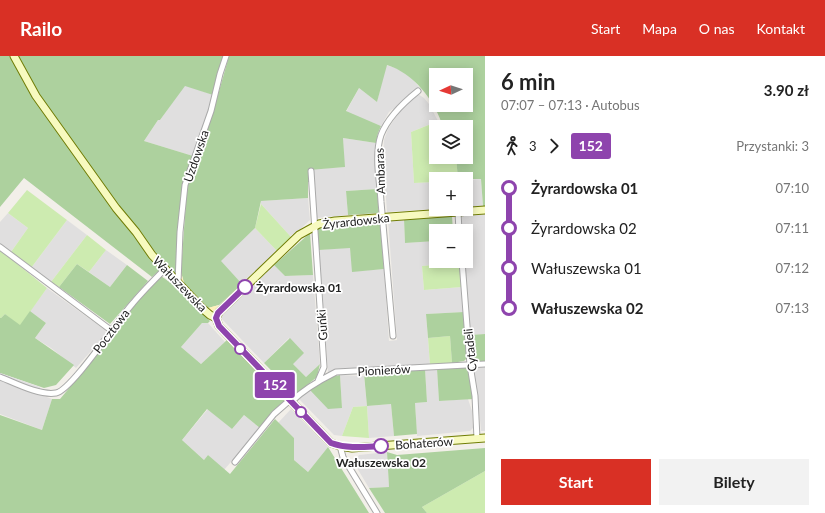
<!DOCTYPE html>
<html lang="pl">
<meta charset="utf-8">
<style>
body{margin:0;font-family:Lato,sans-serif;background:#f2f2f2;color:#222;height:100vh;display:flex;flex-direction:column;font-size:15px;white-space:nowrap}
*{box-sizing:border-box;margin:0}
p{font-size:13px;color:#767676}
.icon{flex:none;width:22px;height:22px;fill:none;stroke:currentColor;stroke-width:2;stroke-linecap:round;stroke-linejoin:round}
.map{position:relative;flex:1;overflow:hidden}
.side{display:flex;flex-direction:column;background:#fff;width:340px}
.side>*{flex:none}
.badge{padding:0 8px;border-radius:3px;font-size:14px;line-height:26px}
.needle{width:26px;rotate:266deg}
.tools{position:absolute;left:429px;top:12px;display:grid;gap:8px}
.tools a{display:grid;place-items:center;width:44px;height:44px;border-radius:0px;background:#fff;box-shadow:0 2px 10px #0003;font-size:20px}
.map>.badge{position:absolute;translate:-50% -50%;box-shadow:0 0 0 2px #fff}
.legs{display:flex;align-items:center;gap:6px;height:44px;padding:0 16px;font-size:13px}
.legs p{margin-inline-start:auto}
.summary{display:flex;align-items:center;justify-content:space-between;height:68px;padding:0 16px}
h1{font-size:22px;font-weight:700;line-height:30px}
.cta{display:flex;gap:8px;margin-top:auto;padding:8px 16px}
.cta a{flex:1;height:46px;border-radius:0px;background:#d93025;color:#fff;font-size:16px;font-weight:700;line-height:46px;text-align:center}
.cta a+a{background:#f2f2f2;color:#222}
ul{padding:0 16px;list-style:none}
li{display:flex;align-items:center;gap:14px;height:40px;font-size:15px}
li i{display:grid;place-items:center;width:6px;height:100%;margin:0 5px;background:currentColor}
li i::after{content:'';width:10px;height:10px;margin:-5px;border:3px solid;border-radius:50%;background:#fff}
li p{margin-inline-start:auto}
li:first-child i{background:linear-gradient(#0000 50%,currentColor 0)}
li:last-child i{background:linear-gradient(currentColor 50%,#0000 0)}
header{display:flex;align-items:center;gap:24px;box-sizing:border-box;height:56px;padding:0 20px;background:#d93025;color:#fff}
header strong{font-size:19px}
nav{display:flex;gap:22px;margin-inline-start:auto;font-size:14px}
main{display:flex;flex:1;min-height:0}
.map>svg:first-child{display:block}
.residential{fill:#e0dfdf}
.grass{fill:#cdebb0}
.forest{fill:#add19e;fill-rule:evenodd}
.sand{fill:#fff1ba}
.parking{fill:#e2e2e2}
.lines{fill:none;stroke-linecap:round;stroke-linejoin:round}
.street-casing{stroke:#a9a9a9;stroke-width:7}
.secondary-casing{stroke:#707d05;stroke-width:9}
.street{stroke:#fff;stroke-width:5}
.secondary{stroke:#f7fabf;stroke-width:7}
.line-1-casing{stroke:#fff;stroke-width:9}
.line-1{stroke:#8e44ad;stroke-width:6}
.stop-1-dot{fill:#fff;stroke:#8e44ad;stroke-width:2}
.labels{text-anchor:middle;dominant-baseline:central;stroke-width:3.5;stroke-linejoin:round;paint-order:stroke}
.street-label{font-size:12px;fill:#222;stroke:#fff}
.stop-label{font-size:12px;font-weight:bold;fill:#222;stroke:#fff;text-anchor:start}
</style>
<header>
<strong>Railo</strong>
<nav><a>Start</a><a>Mapa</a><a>O nas</a><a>Kontakt</a></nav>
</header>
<main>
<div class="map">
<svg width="485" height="457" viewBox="0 0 485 457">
<rect width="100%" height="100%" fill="#f2efe9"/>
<path class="residential" d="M386,9L396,12L406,18L414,25L420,32L412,37L396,53H393L389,56L381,70L346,56L359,32L377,46Z
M185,29L213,39L193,100L144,85L158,64H160Z
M418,38L424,42L429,48L438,65L411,76L414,127L436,126V153L387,156L383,102L384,84L388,73L402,52Z
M343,82L376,87L375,97L377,133L346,135L348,159L317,162L313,113L344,111Z
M481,123L483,150L466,151V124Z
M308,142L310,164L294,179L293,178L290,180L261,148V145Z
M8,157L28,172L11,196L0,188V166Z
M485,158V278L470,279L464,205H466V175H462L461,159Z
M404,163L405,187L436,185V205H453V208L422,210L424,234L462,231L464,256L426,258L430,309L328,316L319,194L350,191L353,215L384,213L389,285L397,284L388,164Z
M67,164L87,179L51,226L31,212Z
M255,172L277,195L242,228L220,205Z
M106,194L127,209L110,231L89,216Z
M274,209L285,220L313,219L320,308L306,321L293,308L289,282L264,307L220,261Z
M47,232L105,274L106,278L76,312L51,292L35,282L46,267L30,255Z
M202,267H208L225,286L201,308L181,291Z
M473,310H485V375H481L478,342Z
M425,313H437L439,345L468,343L472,355L473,372L470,375L417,380L415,347L427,346Z
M340,319L364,320L367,350L391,348L394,380L369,382L367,350L353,351L342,380L334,379L299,343L309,333L342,352Z
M0,324L52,343L42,374L0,358Z
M208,353L232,373L244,359L260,372L224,414L208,399L204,404L182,384Z
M291,353L328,391L308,416L294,404V382L278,367Z
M387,396L389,431L369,432L354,407L359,399Z"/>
<path class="grass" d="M441,64L443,71H436V101H456L458,123H436V126L414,127L411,76Z
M27,134L67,164L31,212L11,196L28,172L8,157Z
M261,148L291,181L277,195L255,172Z
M87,179L106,194L89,216L77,208L59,231L51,226Z
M0,194L47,232L20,270L5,258L1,262H0Z
M460,207L462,231L424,234L422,210Z
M161,220L135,248L120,272L86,313L113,278L135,247Z
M450,280L452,307L430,309L428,282Z
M367,350L369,382L342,380L353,351Z
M485,415V457H427L422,451Z"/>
<path class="forest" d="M0,0H13L25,22L161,213L152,221L24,122L0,151Z
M17,0H224L213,39L185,30L160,64H158L144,85L193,100L183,130L175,220L118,151L38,38Z
M229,0H485V150H483L481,123H458L456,101H466V71H443C435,44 413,17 387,9L377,46L359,32L346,55L381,70L378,77L376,87L343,82L345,111L309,114L310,126H308V142L261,145L255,172L221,205L242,228L219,249L208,252L184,227L181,216L187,130L195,105L212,60ZM436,19H466V49H436Z
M377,133L379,157L348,159L346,135Z
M452,160L453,175H436V185L405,187L404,163Z
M380,165L384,213L352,216L350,192L319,194L317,171L328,168Z
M310,177L313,219L285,220L274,209Z
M77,208L110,231L127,209L148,225L110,268L59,231Z
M161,220L182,235L210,265L208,267H202L181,291L201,308L227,284L279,337L285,346L260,372L244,359L232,373L207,353L182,384L204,404L208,399L230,418L275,363L294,382V404L308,416L328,391L369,457H0V359L42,374L52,343H60L120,272L135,248Z
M30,255L46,267L35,282L74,309L56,329L44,332L0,317V262H1L5,258L20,269Z
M464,256L467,302L464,305L452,307L450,280L428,282L426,258Z
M485,278V306L472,307L470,279Z
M290,282L304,297L293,308L306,321L320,308L317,321L295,339L264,307Z
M469,311L474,343L439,345L437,313Z
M425,313L427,346L415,347L417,378L394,380L391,348L367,350L364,318Z
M340,319L342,352L328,353L309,333L331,321Z
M485,392V415L422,451L427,457H385L369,432L389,431L387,396L397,399Z"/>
<path class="sand" d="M183,179L181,216L184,227L208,252L219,249L216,252L218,254L211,256L182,230L180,222Z"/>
<path class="parking" d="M0,317L40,331V334L0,320Z"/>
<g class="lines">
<defs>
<path id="street" d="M311,115L324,311L318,325
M458,156L459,175
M0,191L112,275
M462,205L470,309L475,340L477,383
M178,227L180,176L185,129L211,55L220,18L226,0
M393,280C389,236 385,191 381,146C380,125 374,100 381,79C388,61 403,47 418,35
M0,321C15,327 40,340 56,337C72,334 119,262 133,247C143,235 154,224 165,213
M291,346C304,333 320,324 336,316L485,308
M340,390L343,401L377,457
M235,406L274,358L290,344"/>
<path id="secondary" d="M14,0L36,40L116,152L136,176L152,199L203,253L210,259L216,262
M216,262L219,270L331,387L340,390L352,392L485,382
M216,262L219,256L299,179L319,168L335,165L485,154"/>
</defs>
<use href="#street" class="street-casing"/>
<use href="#secondary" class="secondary-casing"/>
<use href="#street" class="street"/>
<use href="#secondary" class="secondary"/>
</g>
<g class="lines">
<defs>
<path id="line-1" d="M245,231L218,257L216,262L219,270L331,387C348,393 363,391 381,390"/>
</defs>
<use href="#line-1" class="line-1-casing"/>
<use href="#line-1" class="line-1"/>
</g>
<g class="stop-1-dot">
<circle cx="245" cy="231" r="7"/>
<circle cx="240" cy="293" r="5"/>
<circle cx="301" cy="356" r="5"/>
<circle cx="381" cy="390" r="7"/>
</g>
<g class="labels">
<g class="street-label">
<text transform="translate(196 100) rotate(-71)">Uzdowska</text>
<text transform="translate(380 115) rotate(-92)">Ambaras</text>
<text transform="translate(356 165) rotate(-6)">Żyrardowska</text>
<text transform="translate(180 228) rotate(46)">Wałuszewska</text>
<text transform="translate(322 269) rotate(-94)">Guńki</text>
<text transform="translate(111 275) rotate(-53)">Pocztowa</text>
<text transform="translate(470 294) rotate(-96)">Cytadeli</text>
<text transform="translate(384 314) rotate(-3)">Pionierów</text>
<text transform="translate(424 387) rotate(-4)">Bohaterów</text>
</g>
<g class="stop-label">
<text x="256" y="231">Żyrardowska 01</text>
<text x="381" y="406" text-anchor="middle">Wałuszewska 02</text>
</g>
</g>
</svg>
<div class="tools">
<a><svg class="needle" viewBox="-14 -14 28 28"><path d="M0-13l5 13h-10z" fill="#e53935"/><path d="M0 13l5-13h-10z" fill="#767676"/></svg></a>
<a><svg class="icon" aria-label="layers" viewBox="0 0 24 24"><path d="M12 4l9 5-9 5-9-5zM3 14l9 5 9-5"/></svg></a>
<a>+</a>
<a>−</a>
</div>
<b class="badge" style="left:275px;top:329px;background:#8e44ad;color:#fff">152</b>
</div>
<section class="side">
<div class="summary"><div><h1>6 min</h1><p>07:07 – 07:13 · Autobus</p></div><b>3.90 zł</b></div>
<div class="legs"><svg class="icon" aria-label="walk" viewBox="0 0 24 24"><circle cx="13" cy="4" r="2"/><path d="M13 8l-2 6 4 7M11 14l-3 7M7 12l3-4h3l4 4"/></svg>3<svg class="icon" aria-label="forward" viewBox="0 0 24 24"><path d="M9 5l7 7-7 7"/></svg><b class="badge" style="background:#8e44ad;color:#fff">152</b><p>Przystanki: 3</p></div>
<ul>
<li><i style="color:#8e44ad"></i><b>Żyrardowska 01</b><p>07:10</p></li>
<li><i style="color:#8e44ad"></i><span>Żyrardowska 02</span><p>07:11</p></li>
<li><i style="color:#8e44ad"></i><span>Wałuszewska 01</span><p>07:12</p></li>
<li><i style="color:#8e44ad"></i><b>Wałuszewska 02</b><p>07:13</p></li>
</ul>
<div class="cta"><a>Start</a><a>Bilety</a></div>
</section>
</main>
